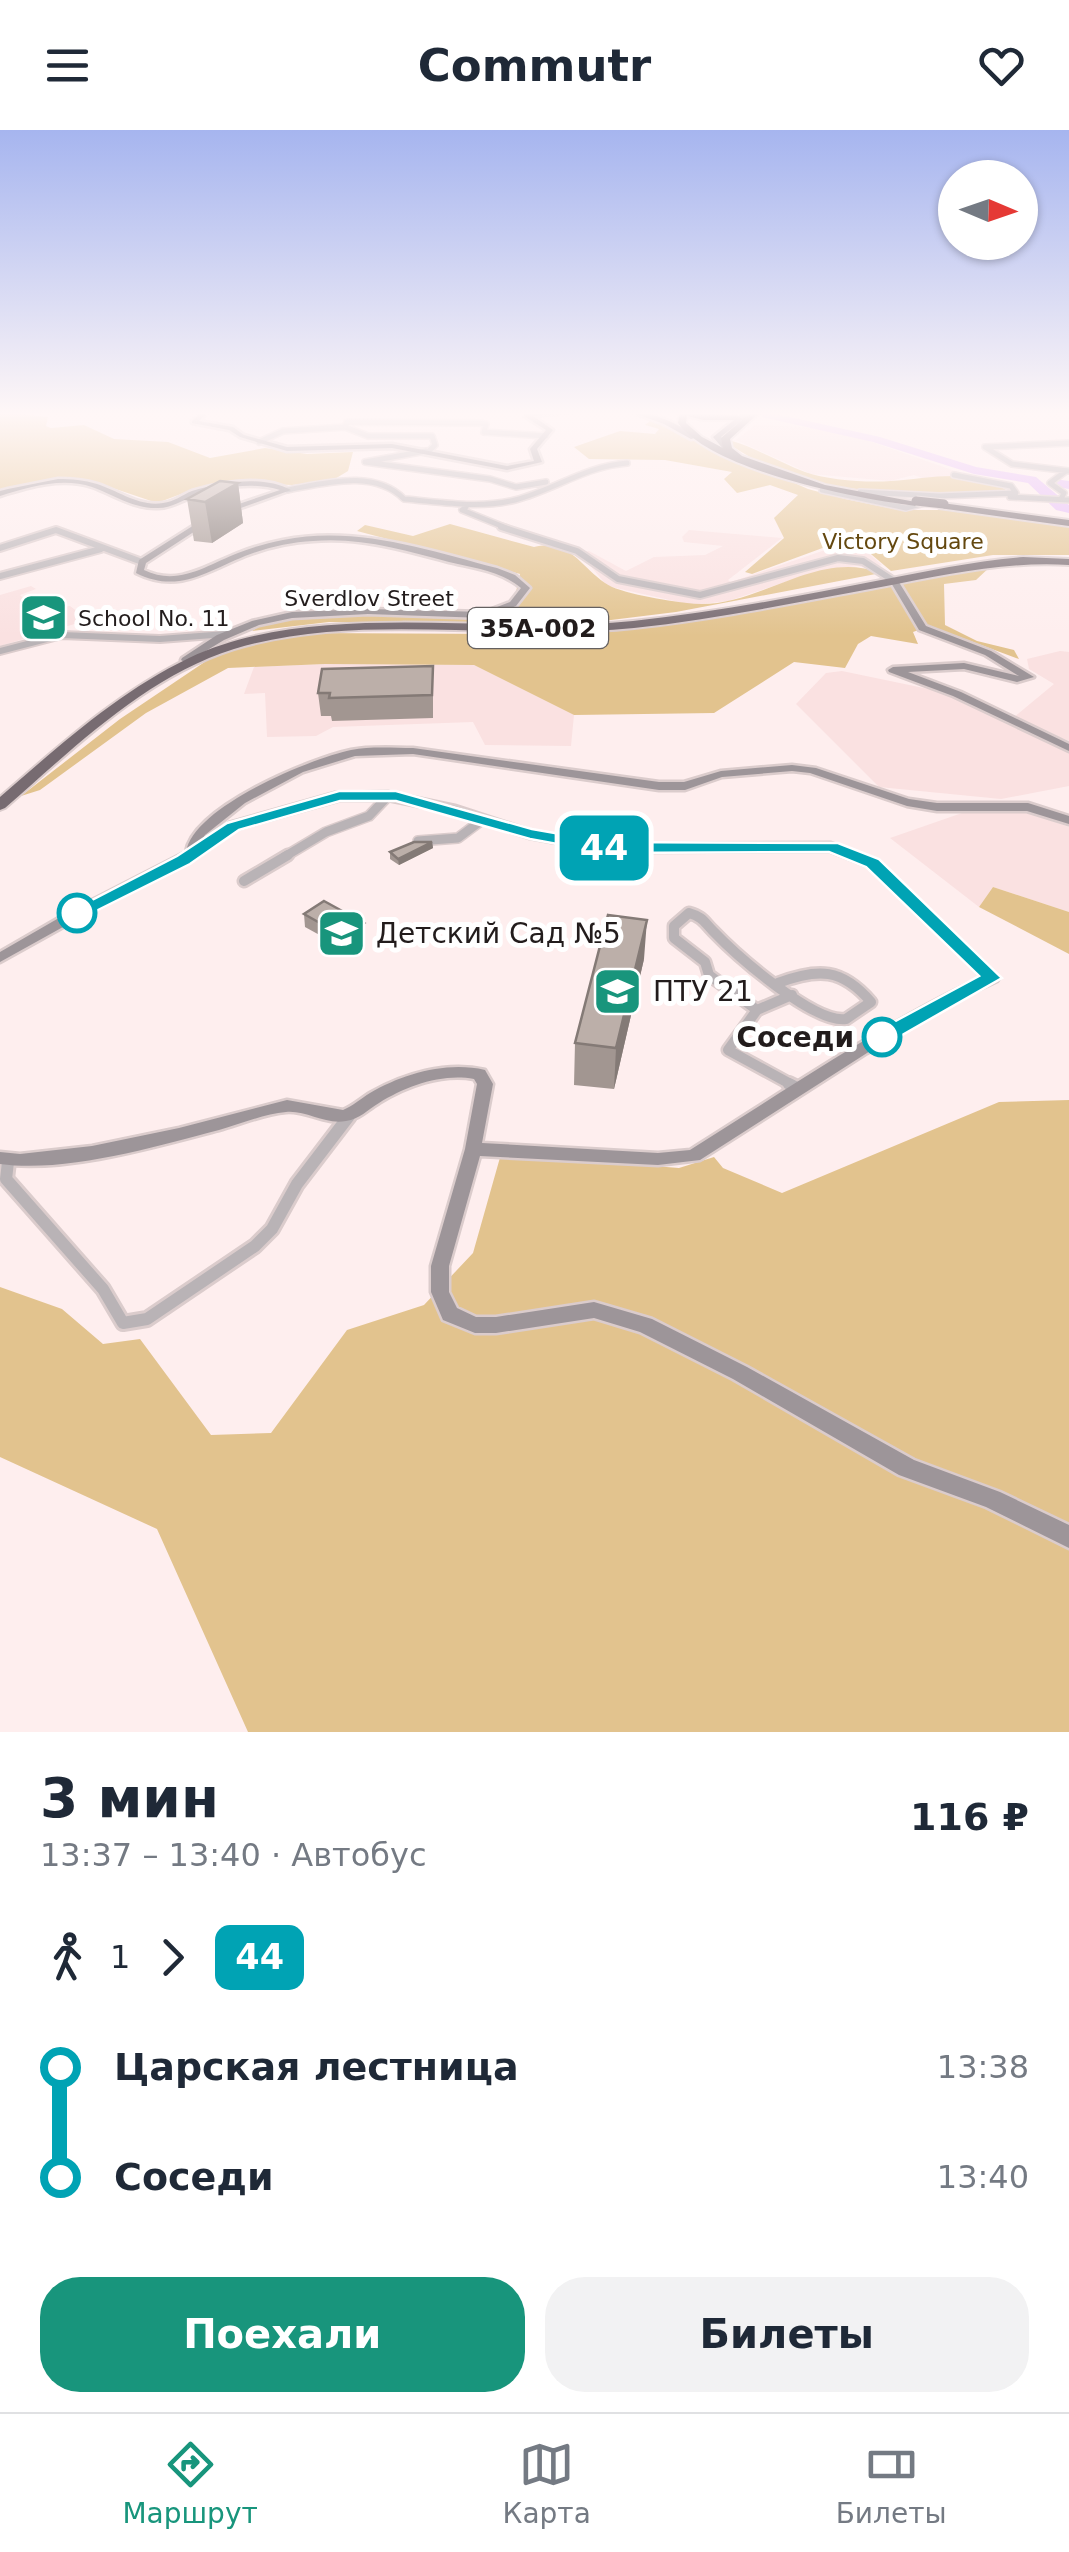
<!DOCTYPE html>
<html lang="ru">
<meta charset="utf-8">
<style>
body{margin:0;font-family:"DejaVu Sans",sans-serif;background:#f2f2f3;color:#1f2937;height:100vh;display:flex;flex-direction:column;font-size:38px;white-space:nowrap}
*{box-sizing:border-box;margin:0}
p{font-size:32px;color:#747a83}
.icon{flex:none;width:55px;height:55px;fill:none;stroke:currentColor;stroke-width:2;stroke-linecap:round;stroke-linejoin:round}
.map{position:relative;height:1602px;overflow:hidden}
.sheet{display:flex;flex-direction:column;background:#fff;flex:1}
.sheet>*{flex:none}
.badge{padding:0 20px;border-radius:15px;font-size:35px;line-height:65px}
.needle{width:65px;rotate:92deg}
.buttons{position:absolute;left:938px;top:30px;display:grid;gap:20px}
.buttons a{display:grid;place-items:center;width:100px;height:100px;border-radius:50%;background:#fff;box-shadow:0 2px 8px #0004;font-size:50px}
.map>.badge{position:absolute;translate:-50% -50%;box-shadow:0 0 0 5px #fff}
.legs{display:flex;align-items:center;gap:15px;height:110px;padding:0 40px;font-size:32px}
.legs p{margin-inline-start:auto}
.headline{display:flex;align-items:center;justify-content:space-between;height:170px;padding:0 40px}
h1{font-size:55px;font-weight:800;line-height:75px}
.button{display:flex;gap:20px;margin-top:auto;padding:20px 40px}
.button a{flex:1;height:115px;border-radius:40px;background:#18957c;color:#fff;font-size:40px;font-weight:800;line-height:115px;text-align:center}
.button a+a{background:#f2f2f3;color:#1f2937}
ul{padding:0 40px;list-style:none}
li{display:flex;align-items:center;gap:35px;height:110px;font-size:38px}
li i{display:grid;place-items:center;width:15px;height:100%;margin:0 12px;background:currentColor}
li i::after{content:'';width:25px;height:25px;margin:-12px;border:8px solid;border-radius:50%;background:#fff}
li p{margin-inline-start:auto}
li:first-child i{background:linear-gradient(#0000 50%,currentColor 0)}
li:last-child i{background:linear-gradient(currentColor 50%,#0000 0)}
header{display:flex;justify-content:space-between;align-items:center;height:130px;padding:0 40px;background:#fff;font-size:45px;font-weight:800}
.tabs{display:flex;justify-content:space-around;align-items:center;height:140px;border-top:2px solid #e0e1e3;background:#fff;font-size:28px;color:#747a83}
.tabs a{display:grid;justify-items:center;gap:5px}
.tabs .current{color:#18957c}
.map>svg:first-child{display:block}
.built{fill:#fae1e1}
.green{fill:#e2c38e}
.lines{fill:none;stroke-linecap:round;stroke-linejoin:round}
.river{fill:#e3b6f9;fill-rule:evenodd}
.street-far4-casing{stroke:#dbcccc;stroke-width:8}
.street-far3-casing{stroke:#dbcccc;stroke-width:10}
.street-far2-casing{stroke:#dbcccc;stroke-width:12}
.street-far1-casing{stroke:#dbcccc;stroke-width:15}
.street-casing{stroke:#dbcccc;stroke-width:18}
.secondary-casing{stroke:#dbcccc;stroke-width:5}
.primary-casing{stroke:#dbcccc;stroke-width:5}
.highway-casing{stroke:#dbcccc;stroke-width:4}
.street-far4{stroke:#b9b3b6;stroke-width:5}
.street-far3{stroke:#b9b3b6;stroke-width:6}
.street-far2{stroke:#b9b3b6;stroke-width:9}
.street-far1{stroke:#b9b3b6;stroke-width:10}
.street{stroke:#b9b3b6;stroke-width:12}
.secondary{fill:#9d9599;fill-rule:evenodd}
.primary{fill:#897e84;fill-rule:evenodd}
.highway{fill:#776b71;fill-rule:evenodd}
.highway-bridge-casing{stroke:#dbcccc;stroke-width:11;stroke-linecap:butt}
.highway-bridge{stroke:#776b71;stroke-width:9}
.wall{fill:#a29691}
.shaded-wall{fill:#847a76}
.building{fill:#bcafa9;stroke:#847a76;stroke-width:2.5}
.line-1{fill:#00a3b4;stroke:#fff;stroke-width:2.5}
.stop-1-dot{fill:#fff;stroke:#00a3b4;stroke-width:5}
.labels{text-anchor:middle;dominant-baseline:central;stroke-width:10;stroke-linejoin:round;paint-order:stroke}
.far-park-label{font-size:22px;fill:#64480f;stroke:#fff}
.far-street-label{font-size:22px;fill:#221c1c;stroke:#fff}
.far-poi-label{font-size:22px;fill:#221c1c;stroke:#fff;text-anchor:start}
.shield{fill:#fff;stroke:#646060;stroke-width:2.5}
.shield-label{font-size:25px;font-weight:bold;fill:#221c1c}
.poi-label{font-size:28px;fill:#221c1c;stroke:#fff;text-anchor:start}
.stop-label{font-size:28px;font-weight:bold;fill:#221c1c;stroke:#fff;text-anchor:end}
</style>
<header><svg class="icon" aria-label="menu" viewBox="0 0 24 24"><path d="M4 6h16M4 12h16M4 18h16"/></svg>Commutr<svg class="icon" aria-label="heart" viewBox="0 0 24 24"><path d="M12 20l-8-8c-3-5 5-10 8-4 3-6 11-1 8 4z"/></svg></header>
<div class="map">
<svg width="1069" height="1602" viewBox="0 0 1069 1602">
<rect width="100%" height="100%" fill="#feeeee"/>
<path class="built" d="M755,295L831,298L961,343L930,351L914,345L890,351L811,344L736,310Z
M689,400L782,408L728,450L731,452L831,418L866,421L882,435L870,439L857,436L819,441L728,471L692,475L607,456L580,423L589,421L626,441L654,427L705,425L723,416L684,412L682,407Z
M31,456L36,459L20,465L36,480L70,476L88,490L0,516V465Z
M1060,521L1069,522V611L1013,588L1054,554L1029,539L1027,529Z
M325,534L474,535L574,585L571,616L485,615L473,592L333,597L316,606L267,607L265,563L244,564L254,537Z
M842,541L943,562L1069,621V656L1001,669L879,657L796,574L826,543Z
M1021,680L1069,697V782L993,757L979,777L890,708L962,683Z"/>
<path class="green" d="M0,282L48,287L46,296L51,298L84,295L114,309L168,312L210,328L265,318L307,324L353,322L348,341L333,350L292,355L242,353L189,361L157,373L89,350L52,349L0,360Z
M651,290L808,359L845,369L899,380H972L1069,394V425H993L891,441L865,419L828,416L752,444L745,442L784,408L774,388L798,365L770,355L737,363L724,349L732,342L665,330L589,329L574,317L620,301L655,304L659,299L645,295Z
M732,311C756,318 781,333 805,342C827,350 867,353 891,351C928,349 973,337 1006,360L996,364C906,363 810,369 732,316Z
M450,394L534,417C570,409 579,435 605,453C618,463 669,471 687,473C755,483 813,417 881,443L676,482L611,490L516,495L329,492L252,501L271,488L414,484L478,487L512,480L520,444L357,401L365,395L413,406Z
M992,435L976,450L944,454L945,495L977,511L1014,520L1019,529L930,496L913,502L918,514L871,506L858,514L845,538L794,532L714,583L574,585L474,535L325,534L228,538L146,583L40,660L21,666L120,589L218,523L262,511L306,503L506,504L688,490Z
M993,757L1069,782V824L979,777Z
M1069,970V1602H248L157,1399L0,1327V1157L62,1179L103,1214L140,1209L211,1305L271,1303L347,1200L424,1175L473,1123L501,1024L679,1038L714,1027L723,1038L782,1063L999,972Z"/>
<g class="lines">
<path class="river" d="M767,282L880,307L976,337L1036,347L1069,375V383L1056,380L1028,353L974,344L873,312L762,287V283Z
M1054,349L1069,351V359L1050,356L1048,353Z"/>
<defs>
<path id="street-far4" d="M526,282L536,283
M345,297L368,306H432L435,315L429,321
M259,312L283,301L345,297L347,292L479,293L486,294L484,302L546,306
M1069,313L985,317L1012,334L1069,341
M426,321L365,332L490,349L516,357L546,352
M287,360C326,353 374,339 404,369C441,372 478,379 515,370C554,360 586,336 627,333
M822,360L906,378L929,372
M860,362L939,366L1016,363L1011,356L954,345
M1010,367L1069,370
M1061,369L1064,363L1050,353L1066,341
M466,377L462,380L509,399"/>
<path id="street-far3" d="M501,397L577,421L618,449L700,465L838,428L863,431L894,451
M0,418L56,400L142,432
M0,446L101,419
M0,521L62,505L160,509L226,504"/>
<path id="street-far2" d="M418,711L458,708L482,690
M284,727L326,702L369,686L388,666"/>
<path id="street-far1" d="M244,751L288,725
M778,853C818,838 842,838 871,872L846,889C814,894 736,825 713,801C704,792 703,787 689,783L674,796V808L705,832L709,845L757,880L728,920L794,956
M757,880L792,865"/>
<path id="street" d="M789,954L797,958
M8,1032L6,1049L103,1159L123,1193L147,1189L255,1116L272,1099L297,1054L349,986"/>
<path id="secondary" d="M201,282H208L199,291L233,297L244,305L287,317L392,314L507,336L534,331L530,319L546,300L524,286V284L572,282L533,286L553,300L537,319L542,332L507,340L392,318L287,321L240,307L229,300L192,293V291Z
M58,349C72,349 84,350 97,354C119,361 139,377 163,373C174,372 182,365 192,361C222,352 263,345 291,360L224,384H221V380L280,360C254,352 221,356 195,366C182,370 172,378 158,378C134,379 114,365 92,357C62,347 29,357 0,366V361L8,359Z
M202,390L209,392L146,433L144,440C178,457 207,435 238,423C253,417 268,413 283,410C355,395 428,420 497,438L515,445L530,458L516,476L485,488L368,484L292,488L259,495L224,510L186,533L181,530L182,528L217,505L252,491L292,482L368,479L484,482L510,472L521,458C501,441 474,438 449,432C404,420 360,407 313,411C290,412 266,418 245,426C206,442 178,464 136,443L139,430Z
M891,449H897L926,496L991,521L1034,547L1017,552L964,539L908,542L961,562L1069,614V621L953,566L889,542L888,540L893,537L964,533L1019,546L985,525L919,500L890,451Z
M413,618L659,652H684L721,641L792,635L816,638L909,669L937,673H1028L1069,686V694L1027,681H937L907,676L810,643L792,641L722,647L685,660H659L413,624L355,626L303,642L245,673L205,705L201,712L229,693L335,663L388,662L455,676L532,701L606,714L831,713L877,730L997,845L999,848L997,851L948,874L867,923L700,1030L658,1035L480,1026L449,1136V1162L457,1178L476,1187H496L594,1172L652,1189L747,1237L914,1330L1000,1362L1069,1395V1418L986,1377L899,1345L733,1249L640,1202L594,1188L496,1203H475L443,1190L431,1162V1136L465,1019L477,954L474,949C442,943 406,956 379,973C367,980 360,989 346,991C325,995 306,980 286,982C264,984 240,994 219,1000C154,1017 66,1043 0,1034V1022L20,1024L92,1016L179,998L287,970L343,980C353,976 360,969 370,963C403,944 446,931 485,940L493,954L482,1013L658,1023L690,1020C786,960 880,895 982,847L867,736L829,721L606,722L530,708L448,682L388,670H340L237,699L196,728L81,787L0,832V822L71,781L186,722C193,677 309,629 351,620C371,616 393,618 413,618Z"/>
<path id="primary" d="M631,282C655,282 678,294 698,307L691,309L664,294Z
M744,282H752L721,307L732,319L725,321L713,307Z"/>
<path id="highway" d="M680,282L739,286L742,289L751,282H760L730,309L732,318L742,326L825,355L921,373L916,376C858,369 713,341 678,293ZM687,286L703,290H742L721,308L723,318L702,307L686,293Z
M942,373L1069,390V396L939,378V374Z
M1023,427L1069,429V435C1005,431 944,445 881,457C799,472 717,489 634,498C505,512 359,481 234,519C145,547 74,618 5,678L0,680V667C59,616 118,562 189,528C317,468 494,506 633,491C717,482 799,466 881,450C928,441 975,431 1023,427Z"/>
</defs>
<use href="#street-far4" class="street-far4-casing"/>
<use href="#street-far3" class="street-far3-casing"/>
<use href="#street-far2" class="street-far2-casing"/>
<use href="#street-far1" class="street-far1-casing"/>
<use href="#street" class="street-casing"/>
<use href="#secondary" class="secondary-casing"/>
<use href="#primary" class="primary-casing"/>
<use href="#highway" class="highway-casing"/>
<use href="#street-far4" class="street-far4"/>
<use href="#street-far3" class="street-far3"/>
<use href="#street-far2" class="street-far2"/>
<use href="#street-far1" class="street-far1"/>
<use href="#street" class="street"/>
<use href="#secondary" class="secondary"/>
<use href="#primary" class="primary"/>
<use href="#highway" class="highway"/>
<defs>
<path id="highway-bridge" d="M916,371L944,374"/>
</defs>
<use href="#highway-bridge" class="highway-bridge-casing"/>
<use href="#highway-bridge" class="highway-bridge"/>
</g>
<path class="wall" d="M238,353L243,393L212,413L194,411L187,369Z
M433,536V588L332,591L331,586H321L318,563Z
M432,712L433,718L399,735L390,729V722Z
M304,784L364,793L365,806L345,819L305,797Z
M644,829L614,959L574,955L575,913Z"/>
<path class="shaded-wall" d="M238,353L243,393L212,413L205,372Z
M432,712L433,718L399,735L398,729Z
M647,790L644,829L614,959L616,918Z
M364,793L365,806L345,819L343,806Z"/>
<path class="building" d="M220,351L238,353L205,372L187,369Z
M433,536L432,565L329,568L330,563H318L322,539Z
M414,712H432L398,729L390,722Z
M324,771L364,793L343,806L304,784Z
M608,785L647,790L616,918L575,913Z"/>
<linearGradient id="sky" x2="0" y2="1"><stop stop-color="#a6b5ef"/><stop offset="0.56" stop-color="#fff7f7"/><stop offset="1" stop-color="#fff7f7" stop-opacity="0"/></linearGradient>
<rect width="1069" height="506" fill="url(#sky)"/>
<path class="line-1" d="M339,661H396L532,699L606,712L838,713L879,729L1002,848L890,912H875L871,907L875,902L979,846L866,737L829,722L606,723L530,709L396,671H340L239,700L190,734L84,787H70L67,783L177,726L227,693Z"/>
<defs>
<symbol id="school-square" viewBox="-11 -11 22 22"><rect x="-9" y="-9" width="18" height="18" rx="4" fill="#18957c" stroke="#fff"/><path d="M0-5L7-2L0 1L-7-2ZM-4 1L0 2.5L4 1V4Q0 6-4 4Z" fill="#fff"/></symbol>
<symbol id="university-square" viewBox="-11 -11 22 22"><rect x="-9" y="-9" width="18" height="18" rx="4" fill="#18957c" stroke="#fff"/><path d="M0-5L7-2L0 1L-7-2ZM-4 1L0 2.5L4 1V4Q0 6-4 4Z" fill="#fff"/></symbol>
</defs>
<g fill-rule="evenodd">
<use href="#school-square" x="16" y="460" width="55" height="55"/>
<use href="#school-square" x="314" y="776" width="55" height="55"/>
<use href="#university-square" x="590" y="834" width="55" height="55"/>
</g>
<g class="stop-1-dot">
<circle cx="77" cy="783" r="18"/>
<circle cx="882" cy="907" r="18"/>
</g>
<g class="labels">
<g class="far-park-label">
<text x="903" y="411">Victory Square</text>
</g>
<g class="far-street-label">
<text x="369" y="468">Sverdlov Street</text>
</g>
<g class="far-poi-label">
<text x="78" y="488">School No. 11</text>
</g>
<rect class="shield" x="468" y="478" width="140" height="40" rx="8"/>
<g class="shield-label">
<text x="538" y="498">35А-002</text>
</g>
<g class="poi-label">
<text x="376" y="803">Детский Сад №5</text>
<text x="653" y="861">ПТУ 21</text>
</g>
<g class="stop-label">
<text x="854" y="907">Соседи</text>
</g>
</g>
</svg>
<div class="buttons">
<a><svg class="needle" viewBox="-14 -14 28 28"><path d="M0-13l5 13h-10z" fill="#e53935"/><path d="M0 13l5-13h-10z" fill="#747a83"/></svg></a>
</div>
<b class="badge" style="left:604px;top:718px;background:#00a3b4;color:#fff">44</b>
</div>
<section class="sheet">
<div class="headline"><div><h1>3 мин</h1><p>13:37 – 13:40 · Автобус</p></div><b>116 ₽</b></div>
<div class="legs"><svg class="icon" aria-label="walk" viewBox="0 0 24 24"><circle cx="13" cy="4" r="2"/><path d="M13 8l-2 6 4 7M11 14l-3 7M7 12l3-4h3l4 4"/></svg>1<svg class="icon" aria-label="forward" viewBox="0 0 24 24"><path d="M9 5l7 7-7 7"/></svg><b class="badge" style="background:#00a3b4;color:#fff">44</b></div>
<ul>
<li><i style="color:#00a3b4"></i><b>Царская лестница</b><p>13:38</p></li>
<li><i style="color:#00a3b4"></i><b>Соседи</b><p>13:40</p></li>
</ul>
<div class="button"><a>Поехали</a><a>Билеты</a></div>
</section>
<nav class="tabs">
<a class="current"><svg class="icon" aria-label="directions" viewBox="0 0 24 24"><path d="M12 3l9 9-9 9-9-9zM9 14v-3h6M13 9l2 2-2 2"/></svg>Маршрут</a>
<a><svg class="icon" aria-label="map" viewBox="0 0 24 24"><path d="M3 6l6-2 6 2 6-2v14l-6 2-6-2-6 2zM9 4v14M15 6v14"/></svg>Карта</a>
<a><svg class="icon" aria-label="tickets" viewBox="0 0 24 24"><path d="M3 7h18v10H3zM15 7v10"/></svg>Билеты</a>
</nav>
